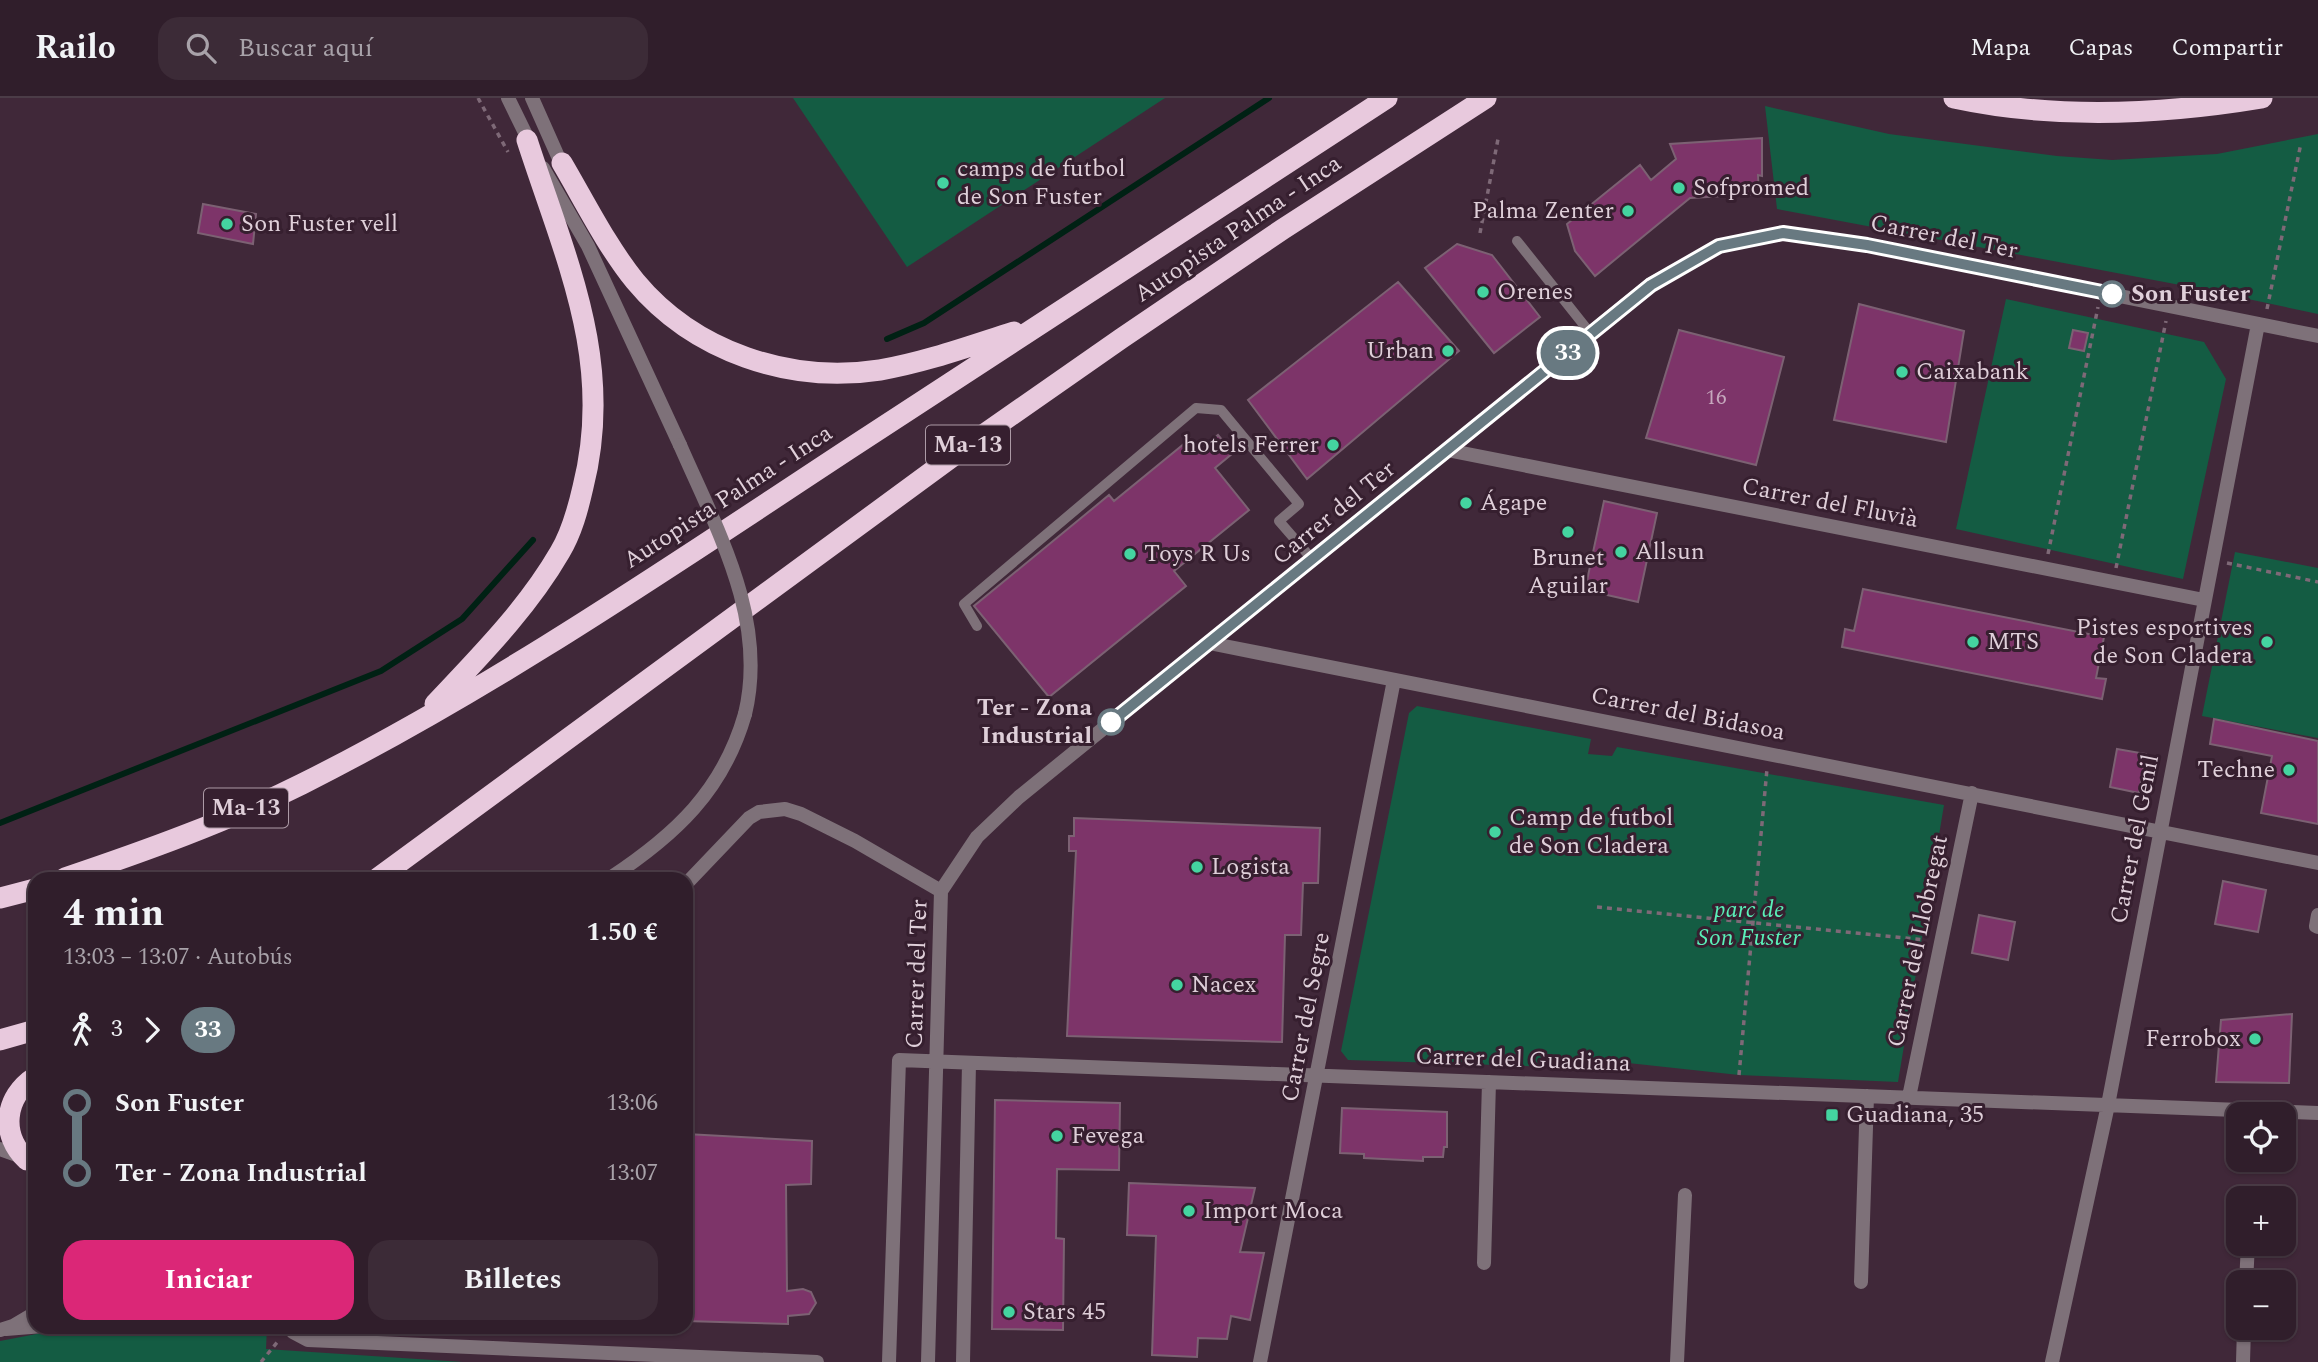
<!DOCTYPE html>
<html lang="es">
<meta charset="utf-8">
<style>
body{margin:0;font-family:Spectral,serif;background:#3c2b37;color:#f1f3f6;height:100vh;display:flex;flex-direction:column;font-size:26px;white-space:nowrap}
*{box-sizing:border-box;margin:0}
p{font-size:23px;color:#a8a2a9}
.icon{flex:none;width:38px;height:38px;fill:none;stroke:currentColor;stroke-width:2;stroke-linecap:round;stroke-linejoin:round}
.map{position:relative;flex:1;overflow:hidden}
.drawer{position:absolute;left:28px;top:774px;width:665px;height:462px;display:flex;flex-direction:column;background:#301e2b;border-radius:21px;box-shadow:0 2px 5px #0004,0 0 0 2px #4b3c47}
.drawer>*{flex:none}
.badge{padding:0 14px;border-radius:23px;font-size:24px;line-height:46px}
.buttons{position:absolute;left:2226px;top:1004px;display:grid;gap:14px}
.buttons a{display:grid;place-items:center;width:70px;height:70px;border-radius:14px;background:#301e2b;box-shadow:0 2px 5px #0004,0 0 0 2px #4b3c47;font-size:35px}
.map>.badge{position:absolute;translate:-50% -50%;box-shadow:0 0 0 4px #fff}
.legs{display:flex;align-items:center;gap:10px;height:77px;padding:0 35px;font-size:23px}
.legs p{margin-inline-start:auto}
.head{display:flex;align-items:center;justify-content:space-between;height:119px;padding:0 35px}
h1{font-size:38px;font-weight:700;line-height:52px}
.action{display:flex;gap:14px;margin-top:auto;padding:14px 35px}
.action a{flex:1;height:80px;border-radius:21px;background:#db2777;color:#fff;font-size:28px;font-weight:700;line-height:80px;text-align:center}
.action a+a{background:#3c2b37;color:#f1f3f6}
ul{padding:0 35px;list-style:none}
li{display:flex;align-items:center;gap:24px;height:70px;font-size:26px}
li i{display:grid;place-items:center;width:10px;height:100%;margin:0 9px;background:currentColor}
li i::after{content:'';width:18px;height:18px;margin:-9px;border:5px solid;border-radius:50%;background:#301e2b}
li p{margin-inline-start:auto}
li:first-child i{background:linear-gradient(#0000 50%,currentColor 0)}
li:last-child i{background:linear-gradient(currentColor 50%,#0000 0)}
header{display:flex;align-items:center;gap:42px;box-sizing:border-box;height:98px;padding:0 35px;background:#301e2b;border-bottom:2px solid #4b3c47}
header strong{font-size:33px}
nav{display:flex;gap:38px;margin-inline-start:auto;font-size:24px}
.search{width:490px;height:63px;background:#3c2b37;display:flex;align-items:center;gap:18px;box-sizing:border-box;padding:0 24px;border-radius:21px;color:#a8a2a9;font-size:26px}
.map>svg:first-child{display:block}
.green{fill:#145c43}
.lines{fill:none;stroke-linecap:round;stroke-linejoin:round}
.stream{stroke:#002114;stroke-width:6}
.building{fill:#7d3469;stroke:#7c6173;stroke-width:2}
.path{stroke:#7e6977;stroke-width:3.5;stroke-dasharray:5 5;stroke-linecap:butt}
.service{stroke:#7e7179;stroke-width:10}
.minor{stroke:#7e7179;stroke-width:14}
.tertiary{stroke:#7e7179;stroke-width:14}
.motorway{stroke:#e8c9dd;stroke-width:21}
.tertiary-bridge{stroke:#7e7179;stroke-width:14}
.line-1-casing{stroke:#fff;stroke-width:16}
.line-1{stroke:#687981;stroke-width:10}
.poi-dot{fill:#44d4a0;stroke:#361f2f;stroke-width:2.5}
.stop-1-dot{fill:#fff;stroke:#687981;stroke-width:3.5}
.labels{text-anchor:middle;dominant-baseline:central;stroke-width:6;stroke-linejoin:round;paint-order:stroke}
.number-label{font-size:21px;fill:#c6a8bd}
.shield{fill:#361f2f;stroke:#ac9aa6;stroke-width:2}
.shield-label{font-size:23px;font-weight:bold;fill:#dfcfd9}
.poi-label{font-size:24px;fill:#dfcfd9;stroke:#361f2f;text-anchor:start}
.street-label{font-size:24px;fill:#dfcfd9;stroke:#361f2f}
.stop-label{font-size:24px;font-weight:bold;fill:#dfcfd9;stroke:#361f2f;text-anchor:start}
.park-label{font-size:24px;font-style:italic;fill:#5af0b8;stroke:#361f2f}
</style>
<header>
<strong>Railo</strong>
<div class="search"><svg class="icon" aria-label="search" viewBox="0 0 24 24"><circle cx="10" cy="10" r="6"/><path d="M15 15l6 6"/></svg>Buscar aquí</div>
<nav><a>Mapa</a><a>Capas</a><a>Compartir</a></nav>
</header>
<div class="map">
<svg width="2318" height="1264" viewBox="0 0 2318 1264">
<rect width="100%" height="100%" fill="#402839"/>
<path class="green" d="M793,0H1165L907,169Z
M1765,8L1889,36L2057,58L2112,62L2217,56L2318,36V216L2196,190L1777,111Z
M2006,201L2204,244L2226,281L2183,481L1956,431Z
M2235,454L2318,470V640L2202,618Z
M1417,608L1591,641L1588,656L1612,658L1617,649L1944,707L1898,984L1739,977L1582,960L1557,961V969L1348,962L1341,953L1409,615Z
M267,1228L266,1251L463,1264H0V1243L73,1229Z"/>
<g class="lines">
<path class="stream" d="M887,241L924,225L1269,0
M0,725L381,573L462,521L533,442"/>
</g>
<path class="building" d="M1762,40V78L1758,77L1759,96L1690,100L1595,178L1575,153L1567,126L1640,67L1651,82L1676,61L1670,46Z
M203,106L256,116L253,146L198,135Z
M1457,146L1492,157L1540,219L1494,255L1425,170Z
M1398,184L1459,253L1307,381L1248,302Z
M1859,206L1964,233L1946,344L1834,322Z
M1679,232L1784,259L1756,367L1646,340Z
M2073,232L2088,235L2084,253L2069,250Z
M1218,337L1233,355L1215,370L1249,412L1174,473L1186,488L1049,599L974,508L1109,397L1114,403L1190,341L1199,352Z
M1604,403L1657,415L1638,504L1585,492Z
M1863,491L2104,539L2096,580L2106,581L2102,601L1842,549L1845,531L1854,533Z
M2214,621L2318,643V726L2261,715L2272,658L2210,646Z
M2117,651L2146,656L2139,695L2110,689Z
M1074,720L1320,730L1318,785H1303L1301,837H1285L1282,944L1067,938L1076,753H1069V738H1074Z
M2223,783L2266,792L2258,834L2215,826Z
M1979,817L2015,824L2008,862L1972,855Z
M2292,916L2289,985L2216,984L2221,922Z
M995,1002L1120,1005L1119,1072L1057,1071L1056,1140L1064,1141L1063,1232L992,1231Z
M1342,1010L1447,1014V1049H1444L1443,1059H1423V1063L1364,1060V1056L1340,1055Z
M686,1036L812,1043L811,1086L786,1087L787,1193L803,1191L811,1194L816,1205L809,1216L788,1218V1226L686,1223Z
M1129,1085L1255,1090L1240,1154L1264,1155L1250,1222L1231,1218L1227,1241L1198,1240L1197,1259L1152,1257L1156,1138L1127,1137Z"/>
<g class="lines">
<path class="path" d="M478,0L508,54
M1480,135L1498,41
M2267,211L2301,45
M2048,456L2098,209
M2227,465L2318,484
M2116,470L2166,223
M584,780L594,774
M1597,809L1925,842
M1739,977L1767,671
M261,1264L279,1242"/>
<path class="service" d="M1517,143L1591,236
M977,528L964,506L1196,310L1221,312L1299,406L1279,423L1312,461"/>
<path class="minor" d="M1447,352L2204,502
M1209,545L2318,765
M686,786L749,720L759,714L785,711L801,716L855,743L941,793
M2318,817L2316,828L2318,829
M1909,999L1972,695
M1484,1165L1489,984
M1861,1184L1867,998
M2246,1185L2248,1146
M290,1228L293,1234L308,1242L817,1264
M6,1231L43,1228
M889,1264L899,962L2318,1015
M928,1264L941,793L977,739L1019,699L1651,186L1719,148L1783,135L1867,147L2318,238
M963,1264L969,965
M1260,1264L1394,582
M1677,1264L1685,1097
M2052,1264L2108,1007L2258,226
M2243,1264L2244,1230"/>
<path class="tertiary" d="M508,0L532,49
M532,0L564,72
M543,70L588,148L680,347
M610,780C675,737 723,693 745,616
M0,1051L22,1059
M0,1232L13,1228L35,1215"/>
<path class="motorway" d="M1954,0C2056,22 2160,17 2262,0
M562,65C585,104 606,147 635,183C694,254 790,286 880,272C926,264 970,248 1014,234
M435,606C480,558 527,511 560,454C572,434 578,411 583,389C615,263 565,160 527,42
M65,780C145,753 226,724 302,686C493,590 671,468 849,351C1028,233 1208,117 1387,0
M378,780L960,353L1122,240L1283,131L1486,0
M0,800L35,791
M0,942L35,932
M27,1062C0,1037 4,999 35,979"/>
<path class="tertiary-bridge" d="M680,347C717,432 768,521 745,616"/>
</g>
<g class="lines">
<defs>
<path id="line-1" d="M1111,624L1651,187L1719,148L1783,135L1867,147L2112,196"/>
</defs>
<use href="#line-1" class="line-1-casing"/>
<use href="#line-1" class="line-1"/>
</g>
<g class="poi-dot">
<circle cx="943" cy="85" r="7"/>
<circle cx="1679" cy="90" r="7"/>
<circle cx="1628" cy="113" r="7"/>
<circle cx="227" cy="126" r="7"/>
<circle cx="1483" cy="194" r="7"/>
<circle cx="1448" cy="253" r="7"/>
<circle cx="1902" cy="274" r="7"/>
<circle cx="1333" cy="347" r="7"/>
<circle cx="1466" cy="405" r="7"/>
<circle cx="1568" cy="434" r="7"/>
<circle cx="1621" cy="454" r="7"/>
<circle cx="1130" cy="456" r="7"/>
<circle cx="1973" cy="544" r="7"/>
<circle cx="2267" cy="544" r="7"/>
<circle cx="2289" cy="672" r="7"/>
<circle cx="1495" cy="734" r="7"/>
<circle cx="1197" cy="769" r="7"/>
<circle cx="1177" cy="887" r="7"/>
<circle cx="2255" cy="941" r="7"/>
<rect x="1825" y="1010" width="14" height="14" rx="3.5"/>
<circle cx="1057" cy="1038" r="7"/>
<circle cx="1189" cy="1113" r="7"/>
<circle cx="1009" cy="1214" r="7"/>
</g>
<g class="stop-1-dot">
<circle cx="2112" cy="196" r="12"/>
<circle cx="1111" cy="624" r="12"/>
</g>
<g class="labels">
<g class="number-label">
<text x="1716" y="300">16</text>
</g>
<g class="shield">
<rect x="926" y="327.5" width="84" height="39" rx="5"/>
<rect x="204" y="690.5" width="84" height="39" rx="5"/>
</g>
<g class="shield-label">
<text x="968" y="347">Ma-13</text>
<text x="246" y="710">Ma-13</text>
</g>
<g class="poi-label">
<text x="957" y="71">camps de futbol<tspan x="957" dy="28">de Son Fuster</tspan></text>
<text x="1693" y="90">Sofpromed</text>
<text x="1614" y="113" text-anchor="end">Palma Zenter</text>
<text x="241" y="126">Son Fuster vell</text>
<text x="1497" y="194">Orenes</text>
<text x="1434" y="253" text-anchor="end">Urban</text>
<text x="1916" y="274">Caixabank</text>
<text x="1319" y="347" text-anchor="end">hotels Ferrer</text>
<text x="1480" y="405">Ágape</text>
<text x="1635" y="454">Allsun</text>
<text x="1144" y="456">Toys R Us</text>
<text x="1568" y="460" text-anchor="middle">Brunet<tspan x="1568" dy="28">Aguilar</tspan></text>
<text x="2253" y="530" text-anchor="end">Pistes esportives<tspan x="2253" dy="28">de Son Cladera</tspan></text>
<text x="1987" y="544">MTS</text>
<text x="2275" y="672" text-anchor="end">Techne</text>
<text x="1509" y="720">Camp de futbol<tspan x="1509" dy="28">de Son Cladera</tspan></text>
<text x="1211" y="769">Logista</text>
<text x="1191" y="887">Nacex</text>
<text x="2241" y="941" text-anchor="end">Ferrobox</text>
<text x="1846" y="1017">Guadiana, 35</text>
<text x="1071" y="1038">Fevega</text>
<text x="1203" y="1113">Import Moca</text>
<text x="1023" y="1214">Stars 45</text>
</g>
<g class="street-label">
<text transform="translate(1238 131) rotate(-34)">Autopista Palma - Inca</text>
<text transform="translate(1944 139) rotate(11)">Carrer del Ter</text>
<text transform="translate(728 399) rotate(-33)">Autopista Palma - Inca</text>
<text transform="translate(1830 405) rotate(11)">Carrer del Fluvià</text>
<text transform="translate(1334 415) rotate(-39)">Carrer del Ter</text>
<text transform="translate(1688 616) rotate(11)">Carrer del Bidasoa</text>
<text transform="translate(2135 741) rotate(-79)">Carrer del Genil</text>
<text transform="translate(1918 843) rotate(-78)">Carrer del Llobregat</text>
<text transform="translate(917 876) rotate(-88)">Carrer del Ter</text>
<text transform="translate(1306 919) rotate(-79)">Carrer del Segre</text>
<text transform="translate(1523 962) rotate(2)">Carrer del Guadiana</text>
</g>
<g class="stop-label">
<text x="2131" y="196">Son Fuster</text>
<text x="1092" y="610" text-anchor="end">Ter - Zona<tspan x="1092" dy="28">Industrial</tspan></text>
</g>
<g class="park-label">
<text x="1749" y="812">parc de<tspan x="1749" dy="28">Son Fuster</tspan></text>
</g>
</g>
</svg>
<div class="buttons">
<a><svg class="icon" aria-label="locate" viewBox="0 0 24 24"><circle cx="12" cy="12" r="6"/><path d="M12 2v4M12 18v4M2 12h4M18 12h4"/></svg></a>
<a>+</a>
<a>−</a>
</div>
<b class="badge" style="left:1568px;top:255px;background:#687981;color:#fff">33</b>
<section class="drawer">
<div class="head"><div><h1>4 min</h1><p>13:03 – 13:07 · Autobús</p></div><b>1.50 €</b></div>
<div class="legs"><svg class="icon" aria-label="walk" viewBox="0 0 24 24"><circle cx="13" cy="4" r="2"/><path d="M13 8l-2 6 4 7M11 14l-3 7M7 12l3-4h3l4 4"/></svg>3<svg class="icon" aria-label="forward" viewBox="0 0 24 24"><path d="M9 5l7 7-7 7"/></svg><b class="badge" style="background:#687981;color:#fff">33</b></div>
<ul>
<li><i style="color:#687981"></i><b>Son Fuster</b><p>13:06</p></li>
<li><i style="color:#687981"></i><b>Ter - Zona Industrial</b><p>13:07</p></li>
</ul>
<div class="action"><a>Iniciar</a><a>Billetes</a></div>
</section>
</div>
